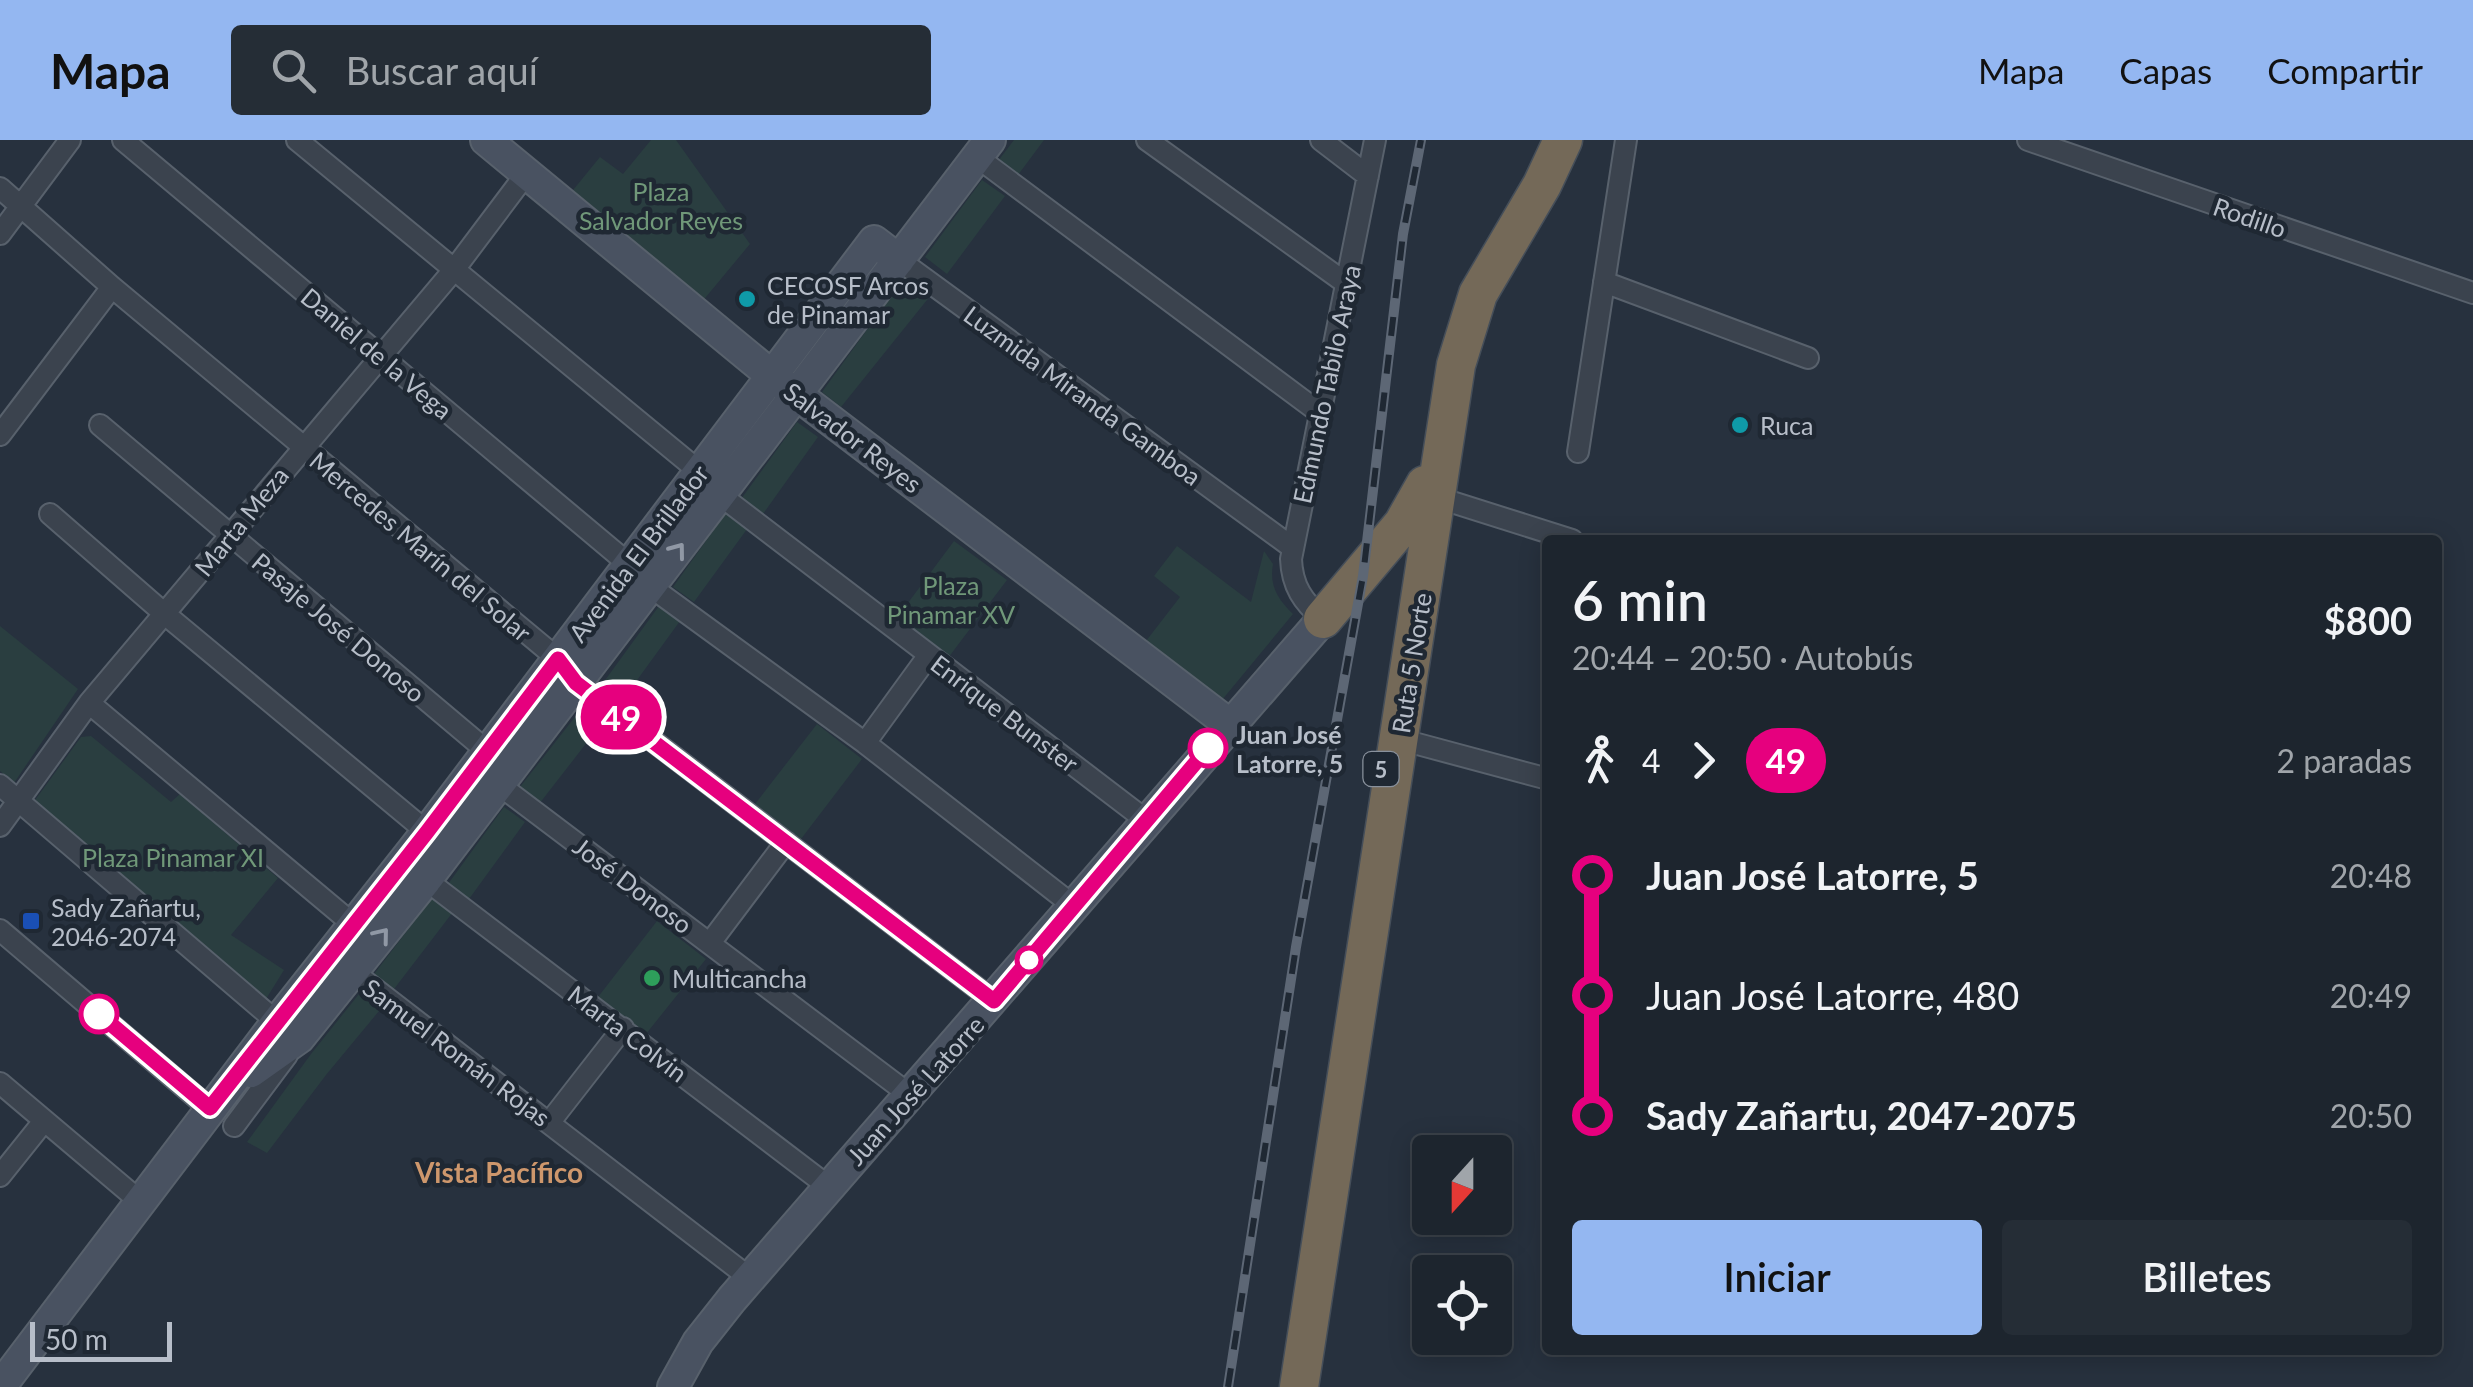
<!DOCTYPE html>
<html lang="es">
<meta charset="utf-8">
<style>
body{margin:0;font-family:Lato,sans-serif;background:#252d36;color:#f1f3f6;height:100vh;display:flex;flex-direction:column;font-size:38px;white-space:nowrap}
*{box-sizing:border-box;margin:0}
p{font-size:32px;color:#a0a5aa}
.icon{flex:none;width:55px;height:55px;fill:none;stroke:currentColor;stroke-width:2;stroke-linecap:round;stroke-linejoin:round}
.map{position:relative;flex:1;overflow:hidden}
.sheet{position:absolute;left:1542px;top:395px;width:900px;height:820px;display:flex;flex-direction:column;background:#1d252e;border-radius:10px;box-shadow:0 5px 25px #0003,0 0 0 2px #3b424a}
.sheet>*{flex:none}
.badge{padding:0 20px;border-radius:32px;font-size:35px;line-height:65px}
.needle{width:65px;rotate:201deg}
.buttons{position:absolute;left:1412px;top:995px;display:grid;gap:20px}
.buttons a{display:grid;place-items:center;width:100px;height:100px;border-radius:10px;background:#1d252e;box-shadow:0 5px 25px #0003,0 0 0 2px #3b424a;font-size:50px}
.scale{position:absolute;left:30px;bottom:25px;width:142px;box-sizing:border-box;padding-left:10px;border:5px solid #b7bec9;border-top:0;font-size:28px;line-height:35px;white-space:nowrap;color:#b7bec9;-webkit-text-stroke:8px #1f2833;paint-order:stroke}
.map>.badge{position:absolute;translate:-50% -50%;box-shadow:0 0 0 5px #fff}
.legs{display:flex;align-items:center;gap:15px;height:110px;padding:0 30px;font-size:32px}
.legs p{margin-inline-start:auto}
.summary{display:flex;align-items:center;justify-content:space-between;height:170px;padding:0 30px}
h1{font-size:55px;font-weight:600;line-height:75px}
.button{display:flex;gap:20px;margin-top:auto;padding:20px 30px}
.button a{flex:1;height:115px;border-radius:10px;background:#94b7f1;color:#111;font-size:40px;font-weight:600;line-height:115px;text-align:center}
.button a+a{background:#252d36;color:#f1f3f6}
ul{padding:0 30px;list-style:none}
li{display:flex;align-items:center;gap:35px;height:120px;font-size:38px}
li i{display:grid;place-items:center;width:15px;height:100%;margin:0 12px;background:currentColor}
li i::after{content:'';width:25px;height:25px;margin:-12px;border:8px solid;border-radius:50%;background:#1d252e}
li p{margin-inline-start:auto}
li:first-child i{background:linear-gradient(#0000 50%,currentColor 0)}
li:last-child i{background:linear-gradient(currentColor 50%,#0000 0)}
header{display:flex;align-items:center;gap:60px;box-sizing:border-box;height:140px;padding:0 50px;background:#94b7f1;color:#111}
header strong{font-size:48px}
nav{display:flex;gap:55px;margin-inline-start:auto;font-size:35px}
.search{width:700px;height:90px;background:#252d36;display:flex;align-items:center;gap:25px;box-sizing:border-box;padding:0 35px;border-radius:10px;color:#a0a5aa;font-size:38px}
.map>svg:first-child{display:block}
.green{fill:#2a3e40}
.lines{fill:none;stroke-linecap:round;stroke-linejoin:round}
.street-casing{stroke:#58616c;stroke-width:24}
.secondary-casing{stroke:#58616c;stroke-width:34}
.highway-casing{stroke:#454e59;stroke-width:41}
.street{stroke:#3b434e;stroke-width:20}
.secondary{stroke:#495261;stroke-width:30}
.highway{stroke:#746958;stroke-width:38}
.rail-casing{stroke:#5d6775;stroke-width:10}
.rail{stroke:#1f2833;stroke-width:6;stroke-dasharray:19;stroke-linecap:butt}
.oneway{stroke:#9098a5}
.line-1-casing{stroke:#fff;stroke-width:22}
.line-1{stroke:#e6007e;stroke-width:15}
.culture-dot{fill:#0f9aa8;stroke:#1f2833;stroke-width:4}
.stop-1-dot{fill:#fff;stroke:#e6007e;stroke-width:5}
.transit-dot{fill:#1a4fb4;stroke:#1f2833;stroke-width:4}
.leisure-dot{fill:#2e9e5b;stroke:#1f2833;stroke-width:4}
.labels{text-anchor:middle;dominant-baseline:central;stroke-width:9;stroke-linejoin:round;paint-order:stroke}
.shield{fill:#1f2833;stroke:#89919c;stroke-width:2.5}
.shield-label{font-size:22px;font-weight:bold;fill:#b7bec9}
.park-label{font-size:25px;fill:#709879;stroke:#1f2833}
.street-label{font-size:25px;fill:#b7bec9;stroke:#1f2833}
.poi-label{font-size:25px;fill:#b7bec9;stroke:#1f2833;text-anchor:start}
.stop-label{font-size:25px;font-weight:bold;fill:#b7bec9;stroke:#1f2833;text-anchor:start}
.neighbourhood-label{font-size:28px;font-weight:bold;fill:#ce976c;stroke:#1f2833}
</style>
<header>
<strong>Mapa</strong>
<div class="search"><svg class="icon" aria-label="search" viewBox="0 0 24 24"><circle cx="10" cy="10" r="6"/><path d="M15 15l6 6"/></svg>Buscar aquí</div>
<nav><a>Mapa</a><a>Capas</a><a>Compartir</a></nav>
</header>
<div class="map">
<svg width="2473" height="1247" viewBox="0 0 2473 1247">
<rect width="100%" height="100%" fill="#27313e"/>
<path class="green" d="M651,0H676L750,104L701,163L569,55L600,17L623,34Z
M1014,0H1044L1018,35L998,21Z
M982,40L1005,56L947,134L925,117Z
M905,137L931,155L841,267L822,252Z
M797,282L818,297L763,374L741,359Z
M728,370L750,385L694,462L673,447Z
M954,401L1007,440L948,518L896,479Z
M1177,406L1251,462L1264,411L1273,424C1269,446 1278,459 1293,474L1222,560L1146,501L1180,457L1154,436Z
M659,466L680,481L624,558L603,543Z
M0,486L78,549L14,643L0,631Z
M582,568L602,583L536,668L516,652Z
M817,584L862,619L801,699L755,664Z
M91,596L171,662L180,654L278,738L231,795L284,830L266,859L33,663L81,597Z
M504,667L525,682L469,759L448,744Z
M433,757L453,772L391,853L371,838Z
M657,781L706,819L646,894L598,857Z
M363,849L384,865L326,935L267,1013L247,1002L311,914Z"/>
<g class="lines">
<defs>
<path id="street" d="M123,0L630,425
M297,0L700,332
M1147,0L1347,144
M1321,0L1368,36
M2028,0L2473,153
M977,17L1320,273
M0,48L112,147L558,519
M0,94L70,0
M899,120L1293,408
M1604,142L1808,218
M100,285L487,611
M0,295L112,147
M1578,312L1626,0
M720,355L1147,681
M1436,357L1572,400
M50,374L166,475L427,692
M651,447L865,603L1075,767
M1323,479C1303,462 1292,446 1291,419L1375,0
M577,543L994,861
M89,563L354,785
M1399,599L1548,639
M865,603L929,515
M498,644L910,955
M0,645L277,882
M0,686L89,563L453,131L526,34
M426,740L829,1047
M0,790L210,969
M710,803L786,702
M353,832L751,1139
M0,943L142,1063
M549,983L623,888
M234,986L287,915
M0,1036L44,981"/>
<path id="secondary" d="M486,0L771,235L1229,584
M251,932L299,898L426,740L990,0
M0,1247L277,882L427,692L874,101L899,120
M673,1247L698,1202L732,1159L1323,479"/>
<path id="highway" d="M1323,479L1403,384L1425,345
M1299,1247L1456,225L1478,154L1542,45L1563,0"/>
</defs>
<use href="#street" class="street-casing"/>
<use href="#secondary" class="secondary-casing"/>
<use href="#highway" class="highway-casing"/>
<use href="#street" class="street"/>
<use href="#secondary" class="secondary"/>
<use href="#highway" class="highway"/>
<defs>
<path id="rail" d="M1228,1247L1296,807L1363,436L1403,94L1421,0"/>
</defs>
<use href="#rail" class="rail-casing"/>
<use href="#rail" class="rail"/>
</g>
<defs><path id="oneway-chevron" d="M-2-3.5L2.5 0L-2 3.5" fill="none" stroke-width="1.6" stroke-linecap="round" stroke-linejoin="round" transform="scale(2.5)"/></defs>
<g class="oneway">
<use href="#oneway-chevron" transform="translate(678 410) rotate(-53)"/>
<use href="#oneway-chevron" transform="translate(382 795) rotate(-51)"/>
</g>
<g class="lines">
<defs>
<path id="line-1" d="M99,874L210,968L427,692L558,519L576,543L994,861L1208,608"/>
</defs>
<use href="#line-1" class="line-1-casing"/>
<use href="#line-1" class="line-1"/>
</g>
<g class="culture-dot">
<circle cx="747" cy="159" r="10"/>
<circle cx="1740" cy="285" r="10"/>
</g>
<g class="stop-1-dot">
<circle cx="1208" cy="608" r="18"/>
<circle cx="1029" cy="820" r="12"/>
<circle cx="99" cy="874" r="18"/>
</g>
<rect class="transit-dot" x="21" y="771" width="20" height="20" rx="5"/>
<circle class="leisure-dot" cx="652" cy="838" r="10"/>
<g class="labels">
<rect class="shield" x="1363.5" y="612" width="35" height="34" rx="8"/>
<g class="shield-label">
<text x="1381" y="629">5</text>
</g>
<g class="park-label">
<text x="661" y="51">Plaza<tspan x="661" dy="29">Salvador Reyes</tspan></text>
<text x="951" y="445">Plaza<tspan x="951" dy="29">Pinamar XV</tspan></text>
<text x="173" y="717">Plaza Pinamar XI</text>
</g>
<g class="street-label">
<text transform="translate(2250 77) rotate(19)">Rodillo</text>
<text transform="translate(377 213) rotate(40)">Daniel de la Vega</text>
<text transform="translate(1326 244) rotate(-78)">Edmundo Tabilo Araya</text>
<text transform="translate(1083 255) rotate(36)">Luzmida Miranda Gamboa</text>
<text transform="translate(853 297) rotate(37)">Salvador Reyes</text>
<text transform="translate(241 381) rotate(-51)">Marta Meza</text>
<text transform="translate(421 406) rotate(40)">Mercedes Marín del Solar</text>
<text transform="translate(638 413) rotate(-53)">Avenida El Brillador</text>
<text transform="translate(339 487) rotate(40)">Pasaje José Donoso</text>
<text transform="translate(1411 523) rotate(-81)">Ruta 5 Norte</text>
<text transform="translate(1005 573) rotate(37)">Enrique Bunster</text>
<text transform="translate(633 745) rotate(37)">José Donoso</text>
<text transform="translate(628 893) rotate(37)">Marta Colvin</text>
<text transform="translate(457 912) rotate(37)">Samuel Román Rojas</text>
<text transform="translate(915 950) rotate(-48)">Juan José Latorre</text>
</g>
<g class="poi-label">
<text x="767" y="145">CECOSF Arcos<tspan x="767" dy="29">de Pinamar</tspan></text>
<text x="1760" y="285">Ruca</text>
<text x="51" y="767">Sady Zañartu,<tspan x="51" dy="29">2046-2074</tspan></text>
<text x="672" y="838">Multicancha</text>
</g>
<g class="stop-label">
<text x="1236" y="594">Juan José<tspan x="1236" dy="29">Latorre, 5</tspan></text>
</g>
<g class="neighbourhood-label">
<text x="499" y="1032">Vista Pacífico</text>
</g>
</g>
</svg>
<div class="buttons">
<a><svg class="needle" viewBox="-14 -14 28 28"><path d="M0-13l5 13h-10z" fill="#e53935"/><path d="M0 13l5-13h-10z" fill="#a0a5aa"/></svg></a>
<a><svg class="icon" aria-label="locate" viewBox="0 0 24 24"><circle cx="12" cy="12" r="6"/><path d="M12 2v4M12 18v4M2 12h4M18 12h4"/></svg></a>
</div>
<div class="scale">50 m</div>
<b class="badge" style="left:621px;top:577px;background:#e6007e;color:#fff">49</b>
<section class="sheet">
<div class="summary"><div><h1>6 min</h1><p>20:44 – 20:50 · Autobús</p></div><b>$800</b></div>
<div class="legs"><svg class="icon" aria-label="walk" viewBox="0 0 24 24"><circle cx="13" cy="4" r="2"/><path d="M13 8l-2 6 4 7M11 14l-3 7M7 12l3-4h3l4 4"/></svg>4<svg class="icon" aria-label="forward" viewBox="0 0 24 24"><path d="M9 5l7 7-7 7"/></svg><b class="badge" style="background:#e6007e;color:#fff">49</b><p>2 paradas</p></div>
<ul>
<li><i style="color:#e6007e"></i><b>Juan José Latorre, 5</b><p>20:48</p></li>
<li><i style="color:#e6007e"></i><span>Juan José Latorre, 480</span><p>20:49</p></li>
<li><i style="color:#e6007e"></i><b>Sady Zañartu, 2047-2075</b><p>20:50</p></li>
</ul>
<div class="button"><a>Iniciar</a><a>Billetes</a></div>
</section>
</div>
